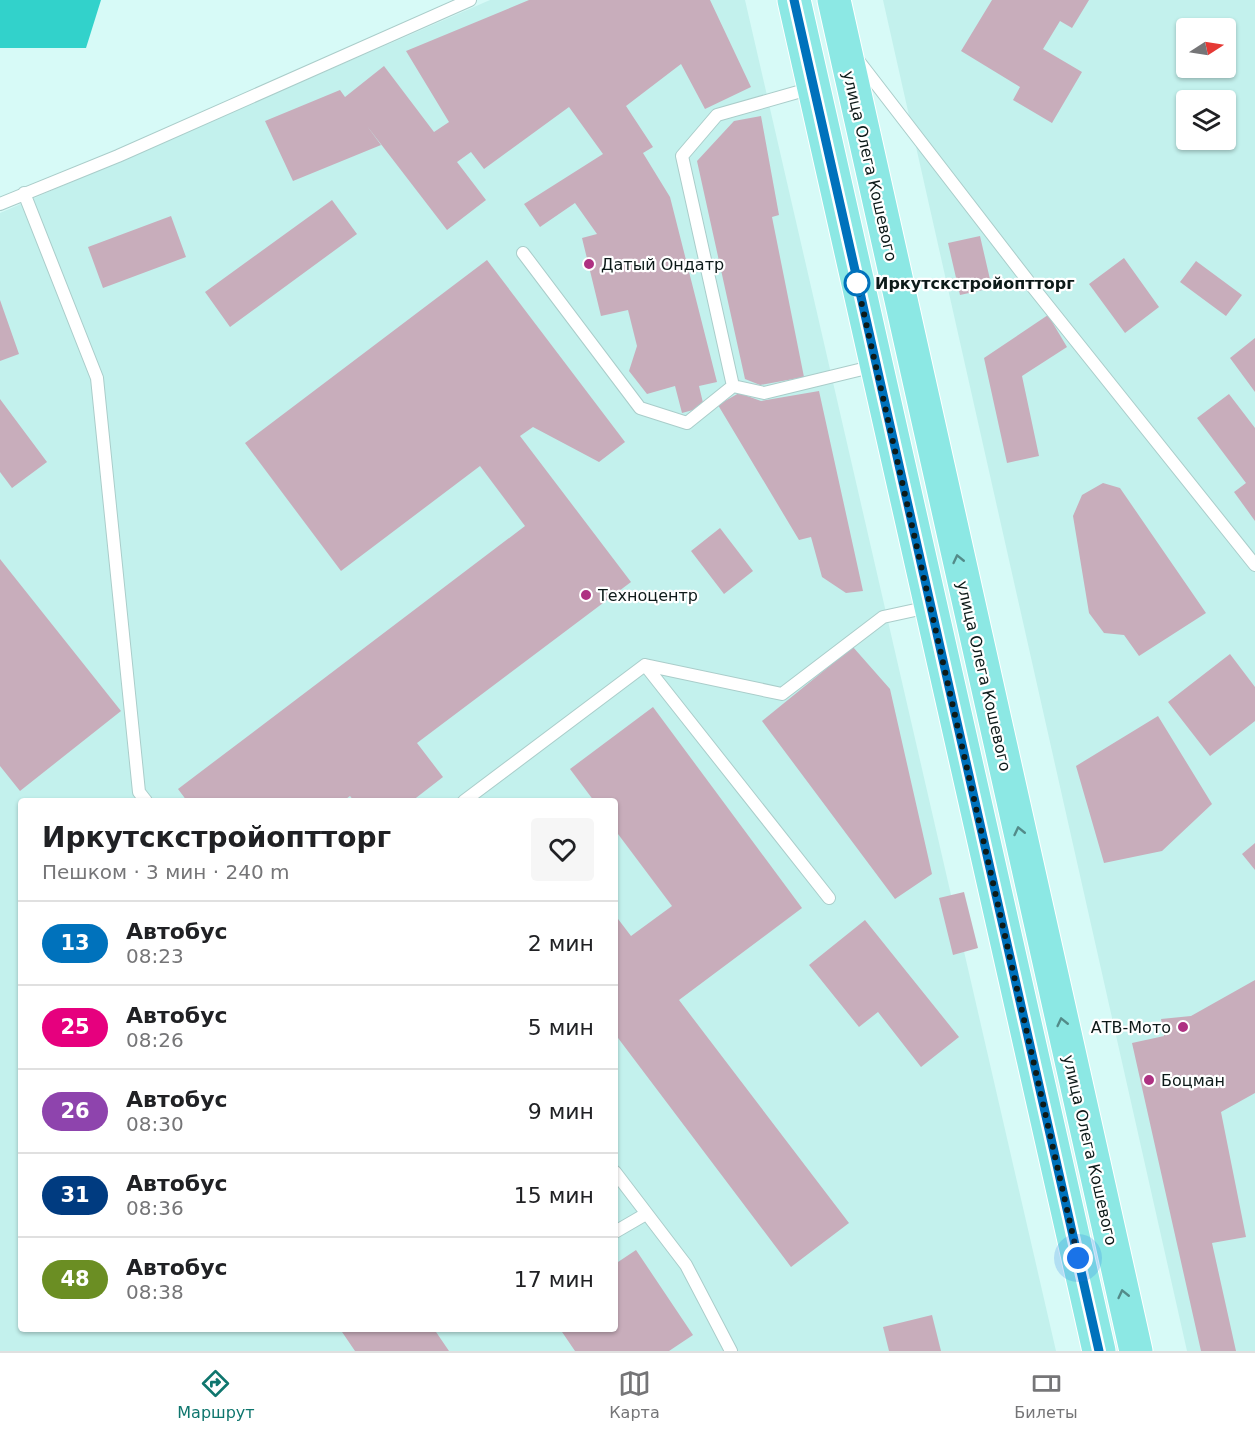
<!DOCTYPE html>
<html lang="ru">
<meta charset="utf-8">
<style>
body{margin:0;font-family:"DejaVu Sans",sans-serif;background:#f6f6f6;color:#202124;height:100vh;display:flex;flex-direction:column;font-size:22px;white-space:nowrap}
*{box-sizing:border-box;margin:0}
p{font-size:20px;color:#757577}
.icon{flex:none;width:33px;height:33px;fill:none;stroke:currentColor;stroke-width:2;stroke-linecap:round;stroke-linejoin:round}
.map{position:relative;flex:1;overflow:hidden}
.sheet{position:absolute;left:18px;top:798px;width:600px;height:534px;display:flex;flex-direction:column;background:#fff;border-radius:6px;box-shadow:0 2px 4px #0004}
.sheet>*{flex:none}
.badge{padding:0 12px;border-radius:20px;font-size:21px;line-height:39px}
.needle{width:39px;rotate:78deg}
.tools{position:absolute;left:1176px;top:18px;display:grid;gap:12px}
.tools a{display:grid;place-items:center;width:60px;height:60px;border-radius:6px;background:#fff;box-shadow:0 2px 4px #0004;font-size:30px}
.you{position:absolute;width:30px;height:30px;margin:-15px;border:4px solid #fff;border-radius:50%;background:#1a73e8;box-shadow:0 0 0 9px #1a73e833}
.map>.badge{position:absolute;translate:-50% -50%;box-shadow:0 0 0 3px #fff}
.round{display:grid;place-items:center;flex:none;width:63px;height:63px;border-radius:6px;background:#f6f6f6}
.headline{display:flex;align-items:center;justify-content:space-between;height:102px;padding:0 24px}
h1{font-size:28px;font-weight:600;line-height:45px}
ul{padding:0;list-style:none}
li{display:flex;align-items:center;gap:18px;height:84px;padding:0 24px;border-top:2px solid #e0e0e0}
li div{flex:1}
li b{display:block;font-size:22px}
li em{font-style:normal}
li .badge{min-width:66px;font-weight:700;text-align:center}
.dock{display:flex;justify-content:space-around;align-items:center;height:84px;border-top:2px solid #e0e0e0;background:#fff;font-size:16px;color:#757577}
.dock a{display:grid;justify-items:center;gap:3px}
.dock .current{color:#0f766e}
.map>svg:first-child{display:block}
.built{fill:#c3f1ed;fill-rule:evenodd}
.water{fill:#32d2cb}
.building{fill:#c8adbb}
.lines{fill:none;stroke-linecap:round;stroke-linejoin:round}
.service-casing{stroke:#aacdca;stroke-width:14}
.primary-casing{stroke:#fff;stroke-width:35}
.service{stroke:#fff;stroke-width:12}
.primary{stroke:#8ce8e4;stroke-width:33}
.oneway{stroke:#538b89}
.line-casing{stroke:#fff;stroke-width:14}
.line{stroke:#0072bc;stroke-width:9}
.walk{stroke:#0d1a19;stroke-width:6;stroke-dasharray:0 10.8}
.poi-dot{fill:#ae3182;stroke:#fff;stroke-width:2}
.stop-dot{fill:#fff;stroke:#0072bc;stroke-width:3}
.labels{text-anchor:middle;dominant-baseline:central;stroke-width:4.5;stroke-linejoin:round;paint-order:stroke}
.street-label{font-size:16px;fill:#0d1a19;stroke:#fff}
.poi-label{font-size:16px;fill:#0d1a19;stroke:#fff;text-anchor:start}
.stop-label{font-size:16px;font-weight:bold;fill:#0d1a19;stroke:#fff;text-anchor:start}
</style>
<div class="map">
<svg width="1255" height="1351" viewBox="0 0 1255 1351">
<rect width="100%" height="100%" fill="#d7faf7"/>
<path class="built" d="M490,0H745L1056,1351H0V213ZM21,801H615V1329H21Z
M883,0H1255V1351H1187ZM1186,28H1226V68H1186ZM1186,100H1226V140H1186Z"/>
<path class="water" d="M0,0H101L86,48H0Z"/>
<path class="building" d="M529,0H710L751,87L705,109L681,64L626,106L653,147L643,153L670,197L717,382L699,386L704,407L682,413L675,386L647,394L629,371L637,346L628,310L601,316L582,238L597,234L575,203L540,227L524,204L603,154L569,107L484,169L471,152L457,162L486,200L447,230L367,126L381,145L293,181L265,121L340,90L345,97L384,66L434,132L449,122L406,51Z
M992,0H1089L1072,28L1060,21L1043,49L1082,72L1052,123L1013,100L1020,87L961,51Z
M761,116L779,215L772,217L804,377L760,385L745,379L697,161L734,121Z
M332,200L357,234L230,327L205,292Z
M171,216L186,257L103,288L88,247Z
M980,236L992,288L960,295L948,243Z
M1124,258L1159,307L1125,333L1089,284Z
M487,260L625,442L599,462L533,427L520,436L631,582L417,743L443,777L412,801H354L350,796L343,801H187L178,789L525,526L480,466L341,571L245,443Z
M1196,261L1242,295L1226,316L1180,282Z
M0,300L19,354L0,361Z
M1048,315L1067,347L1022,376L1039,456L1007,463L984,358Z
M1255,338V392L1230,358Z
M819,391L863,591L846,593L822,577L811,537L799,540L718,405L739,393L761,401Z
M1229,394L1255,428V521L1234,492L1246,483L1197,418Z
M0,399L47,462L12,488L0,472Z
M1103,483L1120,488L1206,613L1139,656L1124,635L1104,633L1089,613L1073,516L1082,495Z
M720,528L753,571L724,594L691,551Z
M0,559L121,711L20,791L0,766Z
M853,647L890,689L932,874L895,899L762,721Z
M1230,654L1255,687V721L1210,756L1168,702Z
M653,707L802,908L679,1000L849,1223L791,1267L615,1034V915L631,936L672,906L615,830V801H594L570,769Z
M1158,716L1212,804L1162,851L1104,863L1076,766Z
M1255,843V870L1242,854Z
M964,892L978,948L953,955L939,898Z
M865,920L959,1037L921,1067L878,1012L859,1027L809,965Z
M1255,980V1093L1221,1112L1246,1237L1212,1243L1236,1351H1201L1132,1043L1164,1036L1161,1019L1191,1016Z
M636,1250L693,1335L669,1351H575L560,1329H615V1264Z
M932,1315L941,1351H889L883,1327Z
M340,1329H434L449,1351H355Z"/>
<g class="lines">
<defs>
<path id="service" d="M857,59L1032,286L1255,565
M812,88L717,115L682,156L733,386L764,393L875,366
M24,193L97,378L139,792L146,801
M0,204L118,156L470,0
M523,253L640,408L687,423L733,386
M645,665L829,898
M464,801L645,665L782,694L883,617L929,607
M615,1172L686,1265L731,1351
M615,1232L646,1214"/>
<path id="primary" d="M794,0L1099,1351
M834,0L1136,1351"/>
</defs>
<use href="#service" class="service-casing"/>
<use href="#primary" class="primary-casing"/>
<use href="#service" class="service"/>
<use href="#primary" class="primary"/>
</g>
<defs><path id="oneway-chevron" d="M-2-3.5L2.5 0L-2 3.5" fill="none" stroke-width="1.6" stroke-linecap="round" stroke-linejoin="round" transform="scale(1.5)"/></defs>
<g class="oneway">
<use href="#oneway-chevron" transform="translate(958 559) rotate(-103)"/>
<use href="#oneway-chevron" transform="translate(1019 831) rotate(-103)"/>
<use href="#oneway-chevron" transform="translate(1062 1022) rotate(-103)"/>
<use href="#oneway-chevron" transform="translate(1123 1294) rotate(-103)"/>
</g>
<g class="lines">
<defs>
<path id="line" d="M794,0L1099,1351"/>
</defs>
<use href="#line" class="line-casing"/>
<use href="#line" class="line"/>
<path class="walk" d="M857,283L1078,1258"/>
</g>
<g class="poi-dot">
<circle cx="589" cy="264" r="6"/>
<circle cx="586" cy="595" r="6"/>
<circle cx="1183" cy="1027" r="6"/>
<circle cx="1149" cy="1080" r="6"/>
</g>
<circle class="stop-dot" cx="857" cy="283" r="12"/>
<g class="labels">
<g class="street-label">
<text transform="translate(870 166) rotate(77)">улица Олега Кошевого</text>
<text transform="translate(984 676) rotate(77)">улица Олега Кошевого</text>
<text transform="translate(1090 1150) rotate(77)">улица Олега Кошевого</text>
</g>
<g class="poi-label">
<text x="601" y="264">Датый Ондатр</text>
<text x="598" y="595">Техноцентр</text>
<text x="1171" y="1027" text-anchor="end">АТВ-Мото</text>
<text x="1161" y="1080">Боцман</text>
</g>
<g class="stop-label">
<text x="875" y="283">Иркутскстройоптторг</text>
</g>
</g>
</svg>
<div class="tools">
<a><svg class="needle" viewBox="-14 -14 28 28"><path d="M0-13l5 13h-10z" fill="#e53935"/><path d="M0 13l5-13h-10z" fill="#757577"/></svg></a>
<a><svg class="icon" aria-label="layers" viewBox="0 0 24 24"><path d="M12 4l9 5-9 5-9-5zM3 14l9 5 9-5"/></svg></a>
</div>
<div class="you" style="left:1078px;top:1258px"></div>
<section class="sheet">
<div class="headline"><div><h1>Иркутскстройоптторг</h1><p>Пешком · 3 мин · 240 m</p></div><a class="round"><svg class="icon" aria-label="heart" viewBox="0 0 24 24"><path d="M12 20l-8-8c-3-5 5-10 8-4 3-6 11-1 8 4z"/></svg></a></div>
<ul>
<li><span class="badge" style="background:#0072bc;color:#fff">13</span><div><b>Автобус</b><p>08:23</p></div><em>2 мин</em></li>
<li><span class="badge" style="background:#e6007e;color:#fff">25</span><div><b>Автобус</b><p>08:26</p></div><em>5 мин</em></li>
<li><span class="badge" style="background:#8e44ad;color:#fff">26</span><div><b>Автобус</b><p>08:30</p></div><em>9 мин</em></li>
<li><span class="badge" style="background:#003b80;color:#fff">31</span><div><b>Автобус</b><p>08:36</p></div><em>15 мин</em></li>
<li><span class="badge" style="background:#6b8e23;color:#fff">48</span><div><b>Автобус</b><p>08:38</p></div><em>17 мин</em></li>
</ul>
</section>
</div>
<nav class="dock">
<a class="current"><svg class="icon" aria-label="directions" viewBox="0 0 24 24"><path d="M12 3l9 9-9 9-9-9zM9 14v-3h6M13 9l2 2-2 2"/></svg>Маршрут</a>
<a><svg class="icon" aria-label="map" viewBox="0 0 24 24"><path d="M3 6l6-2 6 2 6-2v14l-6 2-6-2-6 2zM9 4v14M15 6v14"/></svg>Карта</a>
<a><svg class="icon" aria-label="tickets" viewBox="0 0 24 24"><path d="M3 7h18v10H3zM15 7v10"/></svg>Билеты</a>
</nav>
